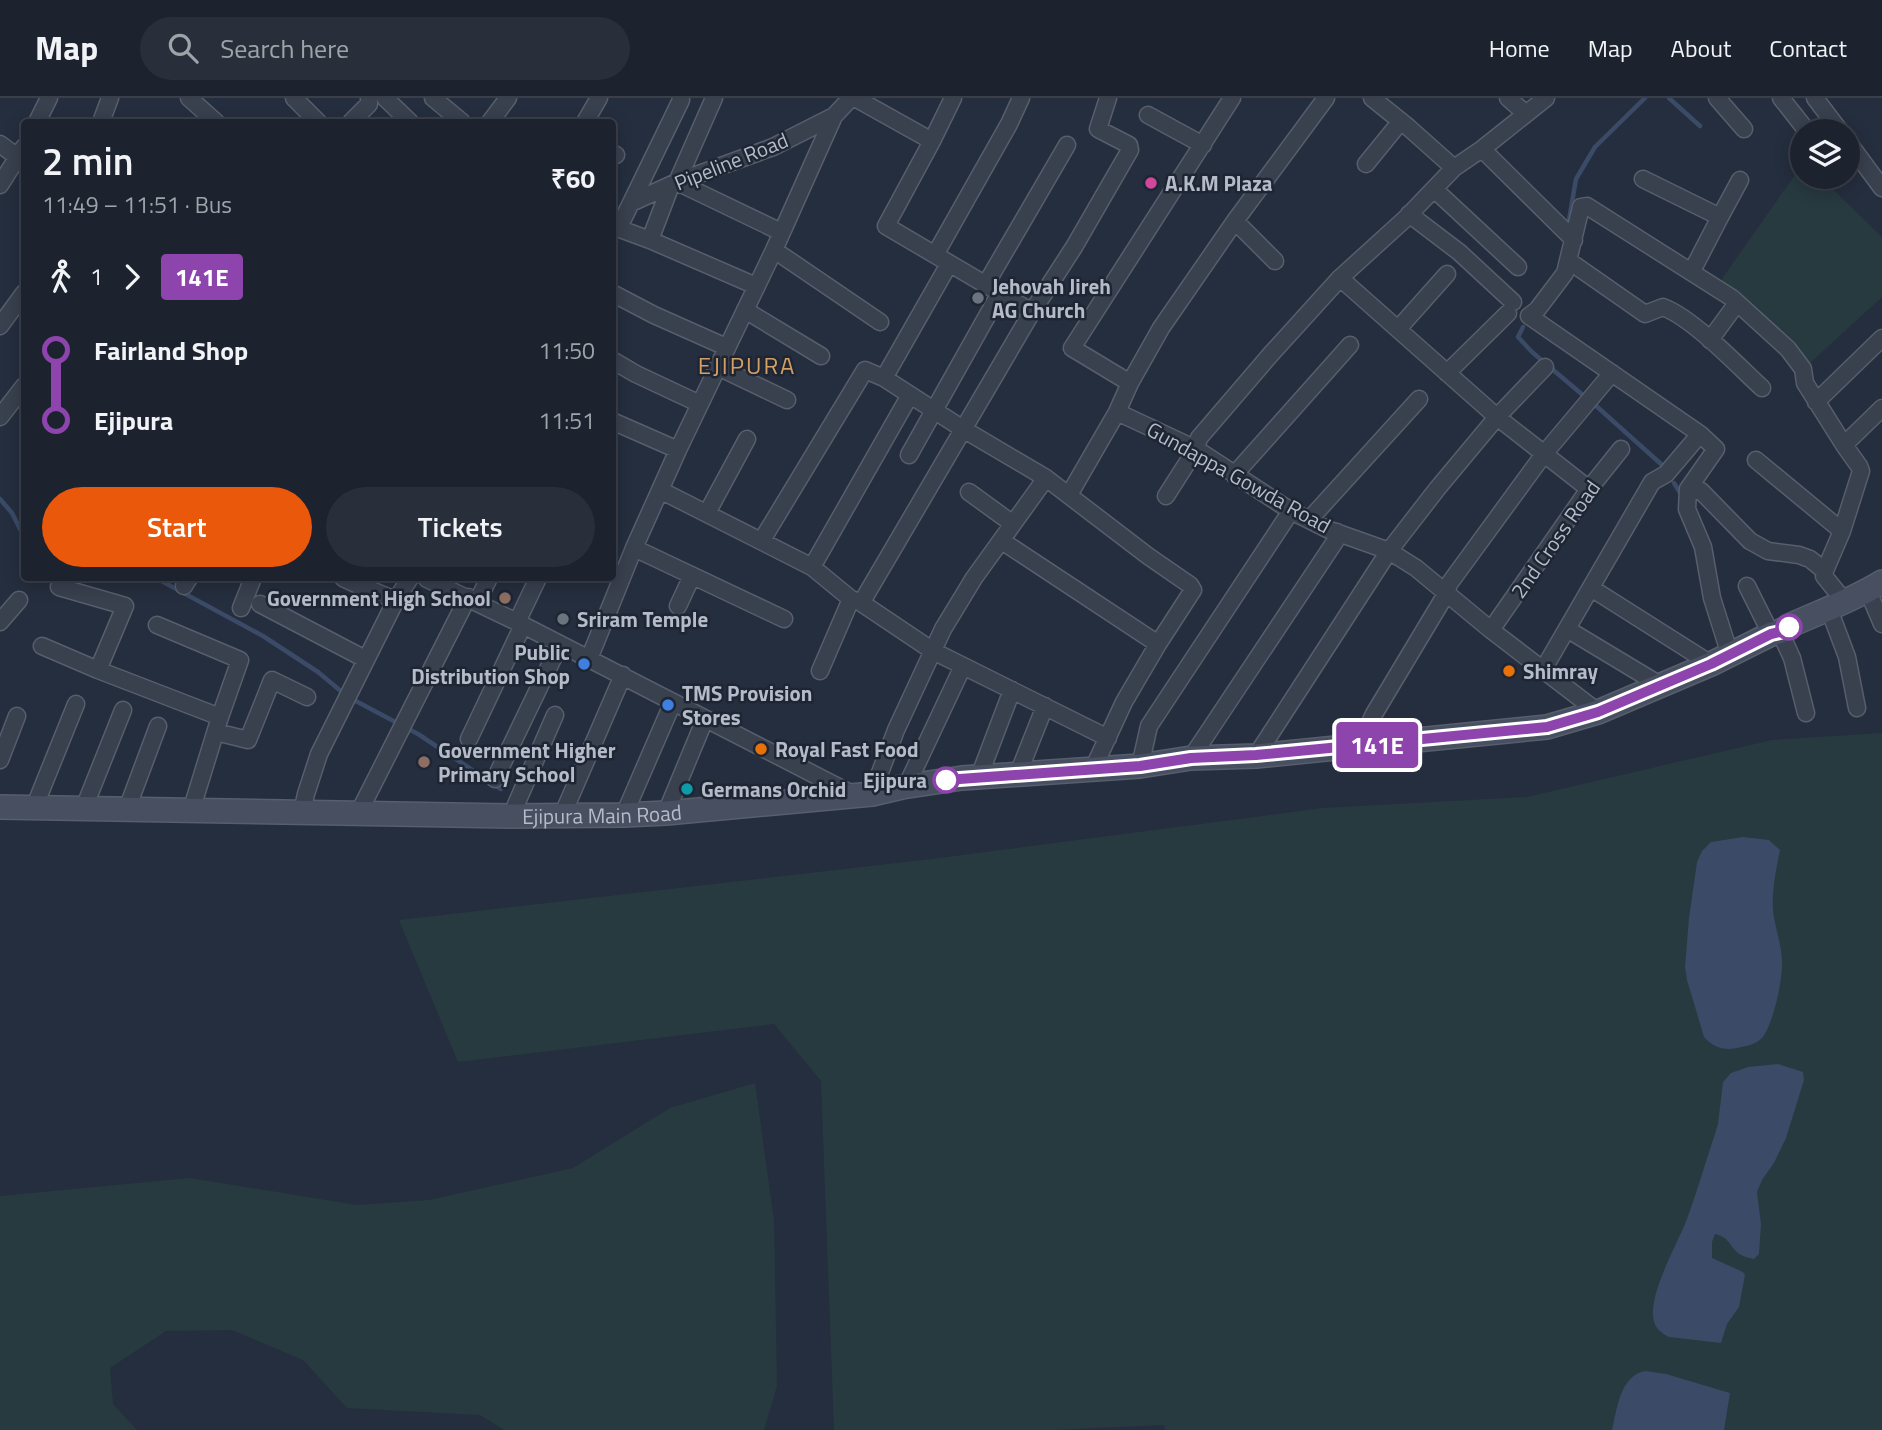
<!DOCTYPE html>
<meta charset="utf-8">
<style>
body{margin:0;font-family:"Titillium Web",sans-serif;background:#292f3a;color:#f1f3f6;height:100vh;display:flex;flex-direction:column;font-size:26px;white-space:nowrap}
*{box-sizing:border-box;margin:0}
p{font-size:23px;color:#a0a4aa}
.icon{flex:none;width:38px;height:38px;fill:none;stroke:currentColor;stroke-width:2;stroke-linecap:round;stroke-linejoin:round}
.map{position:relative;flex:1;overflow:hidden}
.details{position:absolute;left:21px;top:21px;width:595px;height:462px;display:flex;flex-direction:column;background:#1c222e;border-radius:7px;box-shadow:0 4px 18px #0003,0 0 0 2px #3a3f4a}
.details>*{flex:none}
.badge{padding:0 14px;border-radius:5px;font-size:24px;line-height:46px}
.controls{position:absolute;left:1790px;top:21px;display:grid;gap:14px}
.controls a{display:grid;place-items:center;width:70px;height:70px;border-radius:50%;background:#1c222e;box-shadow:0 4px 18px #0003,0 0 0 2px #3a3f4a;font-size:35px}
.map>.badge{position:absolute;translate:-50% -50%;box-shadow:0 0 0 4px #fff}
.legs{display:flex;align-items:center;gap:10px;height:77px;padding:0 21px;font-size:23px}
.legs p{margin-inline-start:auto}
.overview{display:flex;align-items:center;justify-content:space-between;height:119px;padding:0 21px}
h1{font-size:38px;font-weight:600;line-height:52px}
.button{display:flex;gap:14px;margin-top:auto;padding:14px 21px}
.button a{flex:1;height:80px;border-radius:42px;background:#ea580c;color:#fff;font-size:28px;font-weight:600;line-height:80px;text-align:center}
.button a+a{background:#292f3a;color:#f1f3f6}
ul{padding:0 21px;list-style:none}
li{display:flex;align-items:center;gap:24px;height:70px;font-size:26px}
li i{display:grid;place-items:center;width:10px;height:100%;margin:0 9px;background:currentColor}
li i::after{content:'';width:18px;height:18px;margin:-9px;border:5px solid;border-radius:50%;background:#1c222e}
li p{margin-inline-start:auto}
li:first-child i{background:linear-gradient(#0000 50%,currentColor 0)}
li:last-child i{background:linear-gradient(currentColor 50%,#0000 0)}
header{display:flex;align-items:center;gap:42px;box-sizing:border-box;height:98px;padding:0 35px;background:#1c222e;border-bottom:2px solid #3a3f4a}
header strong{font-size:33px}
nav{display:flex;gap:38px;margin-inline-start:auto;font-size:24px}
.search{width:490px;height:63px;background:#292f3a;display:flex;align-items:center;gap:18px;box-sizing:border-box;padding:0 24px;border-radius:38px;color:#a0a4aa;font-size:26px}
.map>svg:first-child{display:block}
.green{fill:#273a3f}
.water{fill:#3a4a67}
.lines{fill:none;stroke-linecap:round;stroke-linejoin:round}
.stream{stroke:#3a4a67;stroke-width:4.5}
.street-casing{stroke:#575e6c;stroke-width:19}
.secondary-casing{stroke:#575e6c;stroke-width:26}
.street{stroke:#39404e;stroke-width:16}
.secondary{stroke:#474f61;stroke-width:23}
.line-1-casing{stroke:#fff;stroke-width:16}
.line-1{stroke:#8e44ad;stroke-width:10}
.hotel-dot{fill:#d1479c;stroke:#1e2533;stroke-width:2.5}
.worship-dot{fill:#6b7280;stroke:#1e2533;stroke-width:2.5}
.education-dot{fill:#8d6e63;stroke:#1e2533;stroke-width:2.5}
.stop-1-dot{fill:#fff;stroke:#8e44ad;stroke-width:3.5}
.shop-dot{fill:#3f7fe0;stroke:#1e2533;stroke-width:2.5}
.food-dot{fill:#e8710a;stroke:#1e2533;stroke-width:2.5}
.culture-dot{fill:#0f9aa8;stroke:#1e2533;stroke-width:2.5}
.labels{text-anchor:middle;dominant-baseline:central;stroke-width:5;stroke-linejoin:round;paint-order:stroke}
.street-label{font-size:21px;fill:#b5bbc9;stroke:#1e2533}
.poi-label{font-size:21px;font-weight:bold;fill:#b5bbc9;stroke:#1e2533;text-anchor:start}
.stop-label{font-size:21px;font-weight:bold;fill:#b5bbc9;stroke:#1e2533;text-anchor:end}
.quarter-label{font-size:24px;letter-spacing:2px;fill:#d49f65;stroke:#1e2533}
</style>
<header>
<strong>Map</strong>
<div class="search"><svg class="icon" aria-label="search" viewBox="0 0 24 24"><circle cx="10" cy="10" r="6"/><path d="M15 15l6 6"/></svg>Search here</div>
<nav><a>Home</a><a>Map</a><a>About</a><a>Contact</a></nav>
</header>
<div class="map">
<svg width="1882" height="1332" viewBox="0 0 1882 1332">
<rect width="100%" height="100%" fill="#252e3e"/>
<path class="green" d="M1802,67V79H1820L1882,139V199L1809,266L1719,185Z
M1882,635V1332H1165L1164,1327L1055,1332H834L821,983L774,926L458,964L399,822L940,760L1323,710L1527,699L1772,642Z
M755,985L774,1123L777,1288L764,1332H504L480,1317L347,1310L303,1262L232,1232L166,1233L110,1270L113,1306L137,1332H0V1098L190,1080L357,1107L429,1102L573,1070L670,1010Z"/>
<path class="water" d="M1743,739L1769,742L1780,752C1776,772 1772,791 1773,811C1774,828 1782,846 1782,864C1783,881 1773,927 1762,940C1755,947 1746,948 1737,950C1724,953 1713,949 1704,939L1687,882L1685,869L1689,820L1697,764L1702,753L1711,744Z
M1778,966L1803,974L1804,982L1786,1040L1774,1065L1762,1082L1757,1094L1761,1126L1759,1156L1754,1161C1749,1160 1741,1158 1737,1154C1728,1146 1730,1140 1715,1136L1712,1144V1160L1743,1174L1745,1177L1739,1209L1727,1226L1721,1245L1669,1239C1663,1236 1656,1231 1654,1224C1647,1199 1675,1150 1685,1126C1696,1098 1704,1068 1714,1039L1718,1026L1723,984L1731,975L1748,969Z
M1645,1273L1666,1276L1730,1295L1724,1332H1612C1617,1311 1620,1278 1645,1273Z"/>
<g class="lines">
<path class="stream" d="M1669,0L1700,28
M1569,122L1576,81L1595,49L1645,0
M1523,229L1518,239L1532,254L1584,298
M1594,306L1661,366
M1674,385L1682,398
M0,401L12,415L21,433L24,436
M156,480L263,538L318,574L342,594
M352,601L418,636L501,691"/>
<defs>
<path id="street" d="M189,0L216,24
M294,0L318,24
M385,0L410,24
M433,0L462,24
M714,0L677,84L781,134
M855,0L932,43
M953,0L932,43L886,128L1032,214L1074,149L1130,52L1129,47L1098,31L1108,0
M1372,0L1408,29L1454,70
M1508,0L1526,16
M1717,0L1744,31
M1781,0L1807,33
M1815,0L1840,33
M1148,17L1203,47
M37,24L49,0
M101,24L110,0
M351,24L369,6V0
M490,24L508,0
M585,24L599,0
M1848,44L1882,90
M0,46L24,64
M1482,51L1574,142
M612,55L616,57
M1366,66L1401,23
M1643,81L1720,119L1740,82
M0,87L24,49
M1434,91L1518,169
M631,105L681,2
M1409,116L1459,154L1513,204
M1235,123L1275,163
M612,128L650,142L756,188
M618,131L631,105L677,84L773,49L834,18L851,0
M650,142L671,87
M774,152L880,224
M935,157L1009,26L1021,0
M1569,163L1645,216L1663,209C1694,221 1737,267 1762,290
M1692,173L1720,119
M1340,180L1497,319L1589,391
M986,186L1067,47
M612,195L654,217L726,249
M745,212L821,258
M0,228L24,195
M1398,231L1447,176
M1710,242L1737,205
M612,262L636,276L700,306
M718,269L787,302
M1447,275L1508,215
M884,280L949,166
M1130,285L1072,250L1232,0
M1816,304L1882,240
M1117,314L1196,351L1291,413L1327,431L1389,453L1416,470L1491,532L1598,614
M0,319L24,288
M612,323L678,352
M909,357L1000,195
M1756,362L1842,433
M1234,377L1350,247
M1688,391L1701,393L1750,443L1768,453L1799,457L1810,461L1825,473
M660,392L812,469L910,297
M969,394L1013,426
M1069,397L1117,314L1130,285L1161,230L1235,123L1326,0
M1166,398L1196,351L1199,340L1271,256L1340,180L1405,121L1454,70L1482,51L1546,0
M707,415L747,341
M1309,422L1419,301
M762,442L865,272L884,280L963,331L1046,380L1148,458L1190,487L1193,492L1158,546L1124,604L1093,671
M1002,443L1158,546
M634,450L784,521
M812,469L851,501L860,504L863,502L1032,214
M428,480L427,481L517,524L854,697
M184,488L189,480
M1747,488L1771,536
M59,489L125,508L98,572L220,619L191,713
M1591,490L1711,566
M1868,493L1882,526
M396,502L410,480
M477,504L489,480
M860,504L933,553L1108,640
M1845,504L1824,478V475L1842,433L1861,373L1859,368L1844,347L1882,310
M260,506L365,561
M678,508L692,478
M241,510L253,480
M1829,511L1847,559L1857,610
M0,524L19,502
M517,524L538,480
M157,527L240,562L220,619
M1567,531L1660,587
M1491,532L1589,391L1621,351
M1780,534L1792,560L1806,615
M42,548L98,572
M1730,557L1712,500L1703,449L1687,411L1688,391L1716,351L1700,336L1529,218L1537,212L1565,175L1581,109L1587,108L1732,200L1788,251L1803,271L1805,285L1844,347
M589,561L634,450L678,352L774,152L834,18
M1543,572L1652,384L1666,376L1700,336
M820,573L851,501
M216,634L248,642L272,582L307,599
M469,641L523,527
M1359,648L1374,616L1446,496L1449,486L1544,356L1612,275
M1256,658L1389,453L1437,391L1497,319L1545,269
M1191,660L1336,442L1337,434
M0,662L17,618
M1140,668L1149,628L1291,413
M1018,676L1045,608
M979,679L1012,592
M495,681L560,546
M906,689L963,568
M872,696L896,632L943,531L974,480L1046,380
M34,710L76,606
M84,710L123,612
M127,711L158,628
M302,714L306,696L319,656L396,502L356,486L343,480
M666,715L705,621
M358,716L468,499
M624,717L673,604
M511,718L555,617
M562,718L623,577"/>
<g id="secondary">
<path id="s1" d="M0,709L511,718L624,717L666,715L872,696L902,689L962,680L1140,668L1191,660L1256,658L1547,629L1598,614L1711,566L1771,536C1780,535 1784,531 1791,527C1822,513 1853,502 1882,484"/>
</g>
</defs>
<use href="#street" class="street-casing"/>
<use href="#secondary" class="secondary-casing"/>
<use href="#street" class="street"/>
<use href="#secondary" class="secondary"/>
</g>
<g class="lines">
<defs>
<path id="line-1" d="M946,682L1140,668L1191,660L1256,657L1547,629L1598,614L1711,566L1771,536L1780,534L1789,529"/>
</defs>
<use href="#line-1" class="line-1-casing"/>
<use href="#line-1" class="line-1"/>
</g>
<circle class="hotel-dot" cx="1151" cy="85" r="7"/>
<g class="worship-dot">
<circle cx="978" cy="200" r="7"/>
<circle cx="563" cy="521" r="7"/>
</g>
<g class="education-dot">
<circle cx="505" cy="500" r="7"/>
<circle cx="424" cy="664" r="7"/>
</g>
<g class="stop-1-dot">
<circle cx="1789" cy="529" r="12"/>
<circle cx="946" cy="682" r="12"/>
</g>
<g class="shop-dot">
<circle cx="584" cy="566" r="7"/>
<circle cx="668" cy="607" r="7"/>
</g>
<g class="food-dot">
<circle cx="1509" cy="573" r="7"/>
<circle cx="761" cy="651" r="7"/>
</g>
<circle class="culture-dot" cx="687" cy="691" r="7"/>
<g class="labels">
<g class="street-label">
<text transform="translate(731 63) rotate(-22)">Pipeline Road</text>
<text transform="translate(1239 379) rotate(29)">Gundappa Gowda Road</text>
<text transform="translate(1555 441) rotate(-55)">2nd Cross Road</text>
<text stroke="none"><textPath href="#s1" startOffset="602">Ejipura Main Road</textPath></text>
</g>
<g class="poi-label">
<text x="1165" y="85">A.K.M Plaza</text>
<text x="992" y="188">Jehovah Jireh<tspan x="992" dy="24">AG Church</tspan></text>
<text x="491" y="500" text-anchor="end">Government High School</text>
<text x="577" y="521">Sriram Temple</text>
<text x="570" y="554" text-anchor="end">Public<tspan x="570" dy="24">Distribution Shop</tspan></text>
<text x="1523" y="573">Shimray</text>
<text x="682" y="595">TMS Provision<tspan x="682" dy="24">Stores</tspan></text>
<text x="775" y="651">Royal Fast Food</text>
<text x="438" y="652">Government Higher<tspan x="438" dy="24">Primary School</tspan></text>
<text x="701" y="691">Germans Orchid</text>
</g>
<g class="stop-label">
<text x="927" y="682">Ejipura</text>
</g>
<g class="quarter-label">
<text x="747" y="267">EJIPURA</text>
</g>
</g>
</svg>
<div class="controls">
<a><svg class="icon" aria-label="layers" viewBox="0 0 24 24"><path d="M12 4l9 5-9 5-9-5zM3 14l9 5 9-5"/></svg></a>
</div>
<b class="badge" style="left:1377px;top:647px;background:#8e44ad;color:#fff">141E</b>
<section class="details">
<div class="overview"><div><h1>2 min</h1><p>11:49 – 11:51 · Bus</p></div><b>₹60</b></div>
<div class="legs"><svg class="icon" aria-label="walk" viewBox="0 0 24 24"><circle cx="13" cy="4" r="2"/><path d="M13 8l-2 6 4 7M11 14l-3 7M7 12l3-4h3l4 4"/></svg>1<svg class="icon" aria-label="forward" viewBox="0 0 24 24"><path d="M9 5l7 7-7 7"/></svg><b class="badge" style="background:#8e44ad;color:#fff">141E</b></div>
<ul>
<li><i style="color:#8e44ad"></i><b>Fairland Shop</b><p>11:50</p></li>
<li><i style="color:#8e44ad"></i><b>Ejipura</b><p>11:51</p></li>
</ul>
<div class="button"><a>Start</a><a>Tickets</a></div>
</section>
</div>
